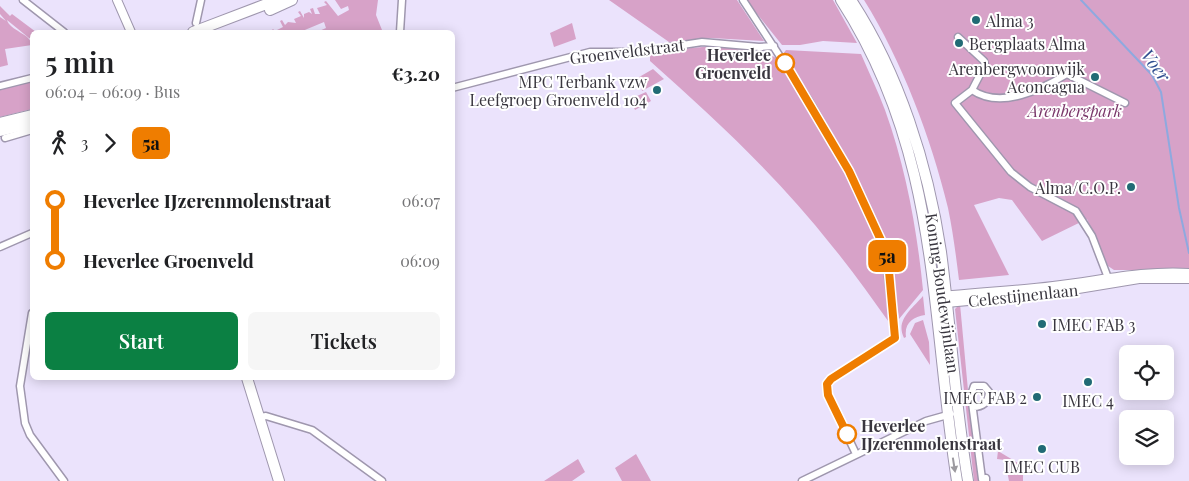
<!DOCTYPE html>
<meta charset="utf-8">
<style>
body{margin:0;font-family:"Playfair Display",serif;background:#f6f6f6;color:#202124;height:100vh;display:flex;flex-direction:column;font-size:19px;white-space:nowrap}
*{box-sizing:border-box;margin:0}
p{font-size:16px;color:#757577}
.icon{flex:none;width:28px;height:28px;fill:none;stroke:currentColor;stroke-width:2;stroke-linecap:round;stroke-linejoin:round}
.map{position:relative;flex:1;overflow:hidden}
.side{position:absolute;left:30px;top:30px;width:425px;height:350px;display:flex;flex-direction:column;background:#fff;border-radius:8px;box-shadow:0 2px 12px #0003}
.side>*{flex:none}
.badge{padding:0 10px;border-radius:8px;font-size:18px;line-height:32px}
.buttons{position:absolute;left:1119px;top:345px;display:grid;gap:10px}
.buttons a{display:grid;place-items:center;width:55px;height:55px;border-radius:8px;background:#fff;box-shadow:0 2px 12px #0003;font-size:25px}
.map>.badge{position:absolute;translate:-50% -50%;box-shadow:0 0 0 2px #fff}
.legs{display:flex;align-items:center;gap:8px;height:55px;padding:0 15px;font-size:16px}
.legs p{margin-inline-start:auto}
.overview{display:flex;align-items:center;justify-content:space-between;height:85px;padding:0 15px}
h1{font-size:28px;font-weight:600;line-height:38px}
.button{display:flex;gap:10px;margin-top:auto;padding:10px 15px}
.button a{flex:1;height:58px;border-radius:8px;background:#0b8043;color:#fff;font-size:20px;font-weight:600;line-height:58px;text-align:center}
.button a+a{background:#f6f6f6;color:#202124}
ul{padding:0 15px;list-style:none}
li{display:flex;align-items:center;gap:18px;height:60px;font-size:19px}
li i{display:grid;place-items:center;width:8px;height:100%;margin:0 6px;background:currentColor}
li i::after{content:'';width:12px;height:12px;margin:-6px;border:4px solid;border-radius:50%;background:#fff}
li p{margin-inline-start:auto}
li:first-child i{background:linear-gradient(#0000 50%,currentColor 0)}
li:last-child i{background:linear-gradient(currentColor 50%,#0000 0)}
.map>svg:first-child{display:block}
.green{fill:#d7a2c8}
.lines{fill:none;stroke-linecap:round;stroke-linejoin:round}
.stream{stroke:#8ea9df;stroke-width:2}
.minor-casing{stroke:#9f97ae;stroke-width:9}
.tertiary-casing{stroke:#9f97ae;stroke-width:10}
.primary-casing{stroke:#9f97ae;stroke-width:12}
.trunk-casing{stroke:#9f97ae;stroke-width:12}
.minor{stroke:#fff;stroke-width:6}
.tertiary{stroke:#fff;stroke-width:8}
.primary{stroke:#fff;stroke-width:10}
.trunk{stroke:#fff;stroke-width:10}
.oneway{fill:#9c9a9f}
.line-1-casing{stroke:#fff;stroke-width:11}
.line-1{stroke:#ef7d00;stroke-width:8}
.poi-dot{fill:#216b75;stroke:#fff;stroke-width:2}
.stop-1-dot{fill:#fff;stroke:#ef7d00;stroke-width:2.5}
.labels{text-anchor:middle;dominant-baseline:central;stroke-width:4;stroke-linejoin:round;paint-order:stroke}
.poi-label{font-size:16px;fill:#39363f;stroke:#fff;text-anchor:end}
.street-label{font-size:16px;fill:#39363f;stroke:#fff}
.stop-label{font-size:16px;font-weight:bold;fill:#39363f;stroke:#fff;text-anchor:end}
.park-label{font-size:16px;font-style:italic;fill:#7a376a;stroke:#fff}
.water-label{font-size:18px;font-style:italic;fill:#314f91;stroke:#fff}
</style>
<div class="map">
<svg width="1189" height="481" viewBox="0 0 1189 481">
<rect width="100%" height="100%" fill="#ebe3fc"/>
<path class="green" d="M335,0H378L376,15L382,30L376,32H317L326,28L324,22L300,32H270L273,29L275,31L283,27L280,21L282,20L285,25L288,22L296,23L294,19L301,16L298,12L300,11L304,18V14L309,12L312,14L310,9L313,8L315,14H320L317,8L327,5L324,2L326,1L338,16L349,10L348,6L341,9Z
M609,0H737L764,41L711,38L669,42Z
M746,0H833L857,43L823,41L800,45H782Z
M864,0H1189V270H1114L1108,266L1087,219L1042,241L1012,200L999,198L974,205L1009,275L959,280C956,256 953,232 948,208C931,138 902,61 864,0Z
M0,6L10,16L12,14L36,32H32V39L29,38L7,20C10,31 30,33 32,45L5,49L8,65L0,67V17L6,21L0,14Z
M572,23L576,39L554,47L550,33Z
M716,46L769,54L776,58L782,66L841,166L882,251L891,325C872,299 853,271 832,246C779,178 714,118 650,61V55C673,50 694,47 716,46Z
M786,50L861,54C869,73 878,91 885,110C906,168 917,230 923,290L899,319L888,245L846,159L815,103L783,54Z
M653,69L664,79L642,91L641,84L634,80Z
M32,81V109L0,117V90Z
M646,92L651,101L635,110L632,103L639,100L637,96Z
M923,296L925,315C913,317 904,323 906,337L904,338C895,320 912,309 923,296Z
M960,304L970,412L980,481H974L955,309Z
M923,320L929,342L930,365L910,334L915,323Z
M998,451L1023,466V481H1009L1005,460L997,459Z
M636,454L651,481H622L615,468Z
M578,459L585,472L572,481H544Z"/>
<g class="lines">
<path class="stream" d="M1081,0L1152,75L1161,92L1179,208L1189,253"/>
<defs>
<path id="minor" d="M23,0L64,32
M743,0L809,101L849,171L885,249L895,337L831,379L827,385L828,395L856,454
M196,23L201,0
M400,32L402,0
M958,37L984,61L985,65L972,90L955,103L1011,172L1030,187L1076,211L1092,236L1110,283
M0,86L32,78
M452,88L590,52H637L702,42L759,47L774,46
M972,90C1001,110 1042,89 1067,74L1125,103
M5,138L32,130
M0,247L32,233
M32,313L20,386L25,423L30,435L64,481
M973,407C983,407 988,403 989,392L984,386H974L971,395L982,479L986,478V481
M260,417L266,416L312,430L382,481
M802,481L926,421L951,414"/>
<path id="tertiary" d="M117,0L131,32
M935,297C974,292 1014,291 1053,286C1099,281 1142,270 1189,273
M936,304L1054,293L1139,279H1189"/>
<path id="primary" d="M270,10L292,0
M193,32L277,0
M0,123L32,115
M0,131L32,123
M247,378L279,481"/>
<path id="trunk" d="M841,0C940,153 930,310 957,481
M851,0C899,73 928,165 941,252C951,328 955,405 968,481"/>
</defs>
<use href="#minor" class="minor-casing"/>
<use href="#tertiary" class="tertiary-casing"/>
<use href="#primary" class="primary-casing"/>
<use href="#trunk" class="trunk-casing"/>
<use href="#minor" class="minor"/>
<use href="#tertiary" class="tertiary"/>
<use href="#primary" class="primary"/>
<use href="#trunk" class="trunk"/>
</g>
<defs><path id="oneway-solid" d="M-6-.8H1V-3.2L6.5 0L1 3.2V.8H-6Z" transform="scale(1.25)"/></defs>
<use class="oneway" href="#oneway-solid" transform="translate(954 465) rotate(81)"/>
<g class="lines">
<defs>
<path id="line-1" d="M785,63L849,171L885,249L888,260L895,338L831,379L827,384L828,395L847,434"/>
</defs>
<use href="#line-1" class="line-1-casing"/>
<use href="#line-1" class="line-1"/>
</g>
<g class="poi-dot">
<circle cx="976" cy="20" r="5"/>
<circle cx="959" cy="43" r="5"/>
<circle cx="1095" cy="77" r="5"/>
<circle cx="657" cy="90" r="5"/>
<circle cx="1131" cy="187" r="5"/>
<circle cx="1042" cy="324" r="5"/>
<circle cx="1088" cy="382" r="5"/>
<circle cx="1037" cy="397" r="5"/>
<circle cx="1042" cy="449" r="5"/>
</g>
<g class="stop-1-dot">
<circle cx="785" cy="63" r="9"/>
<circle cx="847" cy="434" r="9"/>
</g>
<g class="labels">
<g class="poi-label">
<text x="986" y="20" text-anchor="start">Alma 3</text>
<text x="969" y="43" text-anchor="start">Bergplaats Alma</text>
<text x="1085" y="68">Arenbergwoonwijk<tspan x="1085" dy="18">Aconcagua</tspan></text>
<text x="647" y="81">MPC Terbank vzw<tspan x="647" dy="18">Leefgroep Groenveld 104</tspan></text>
<text x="1121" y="187">Alma/C.O.P.</text>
<text x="1052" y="324" text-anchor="start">IMEC FAB 3</text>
<text x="1027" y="397">IMEC FAB 2</text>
<text x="1088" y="400" text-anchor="middle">IMEC 4</text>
<text x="1042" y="466" text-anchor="middle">IMEC CUB</text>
</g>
<g class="street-label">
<text transform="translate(627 51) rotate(-7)">Groenveldstraat</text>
<text transform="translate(943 293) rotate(82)">Koning Boudewijnlaan</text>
<text transform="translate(1023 295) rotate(-6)">Celestijnenlaan</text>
</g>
<g class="stop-label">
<text x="771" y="54">Heverlee<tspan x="771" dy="18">Groenveld</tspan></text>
<text x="861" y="425" text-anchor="start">Heverlee<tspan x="861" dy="18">IJzerenmolenstraat</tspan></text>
</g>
<g class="park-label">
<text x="1075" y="110">Arenbergpark</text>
</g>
<g class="water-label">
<text transform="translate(1156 65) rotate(53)">Voer</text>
</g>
</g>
</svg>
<div class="buttons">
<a><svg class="icon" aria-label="locate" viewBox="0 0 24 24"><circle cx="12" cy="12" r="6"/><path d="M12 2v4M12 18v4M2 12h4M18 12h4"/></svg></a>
<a><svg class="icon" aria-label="layers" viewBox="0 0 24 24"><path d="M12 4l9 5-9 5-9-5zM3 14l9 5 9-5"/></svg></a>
</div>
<b class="badge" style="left:887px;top:256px;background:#ef7d00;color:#111">5a</b>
<section class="side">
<div class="overview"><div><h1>5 min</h1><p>06:04 – 06:09 · Bus</p></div><b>€3.20</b></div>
<div class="legs"><svg class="icon" aria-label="walk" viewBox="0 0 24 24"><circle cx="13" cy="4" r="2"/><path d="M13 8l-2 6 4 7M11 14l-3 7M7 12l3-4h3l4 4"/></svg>3<svg class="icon" aria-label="forward" viewBox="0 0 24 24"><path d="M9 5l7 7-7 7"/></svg><b class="badge" style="background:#ef7d00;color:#111">5a</b></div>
<ul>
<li><i style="color:#ef7d00"></i><b>Heverlee IJzerenmolenstraat</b><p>06:07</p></li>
<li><i style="color:#ef7d00"></i><b>Heverlee Groenveld</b><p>06:09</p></li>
</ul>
<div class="button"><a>Start</a><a>Tickets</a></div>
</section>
</div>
